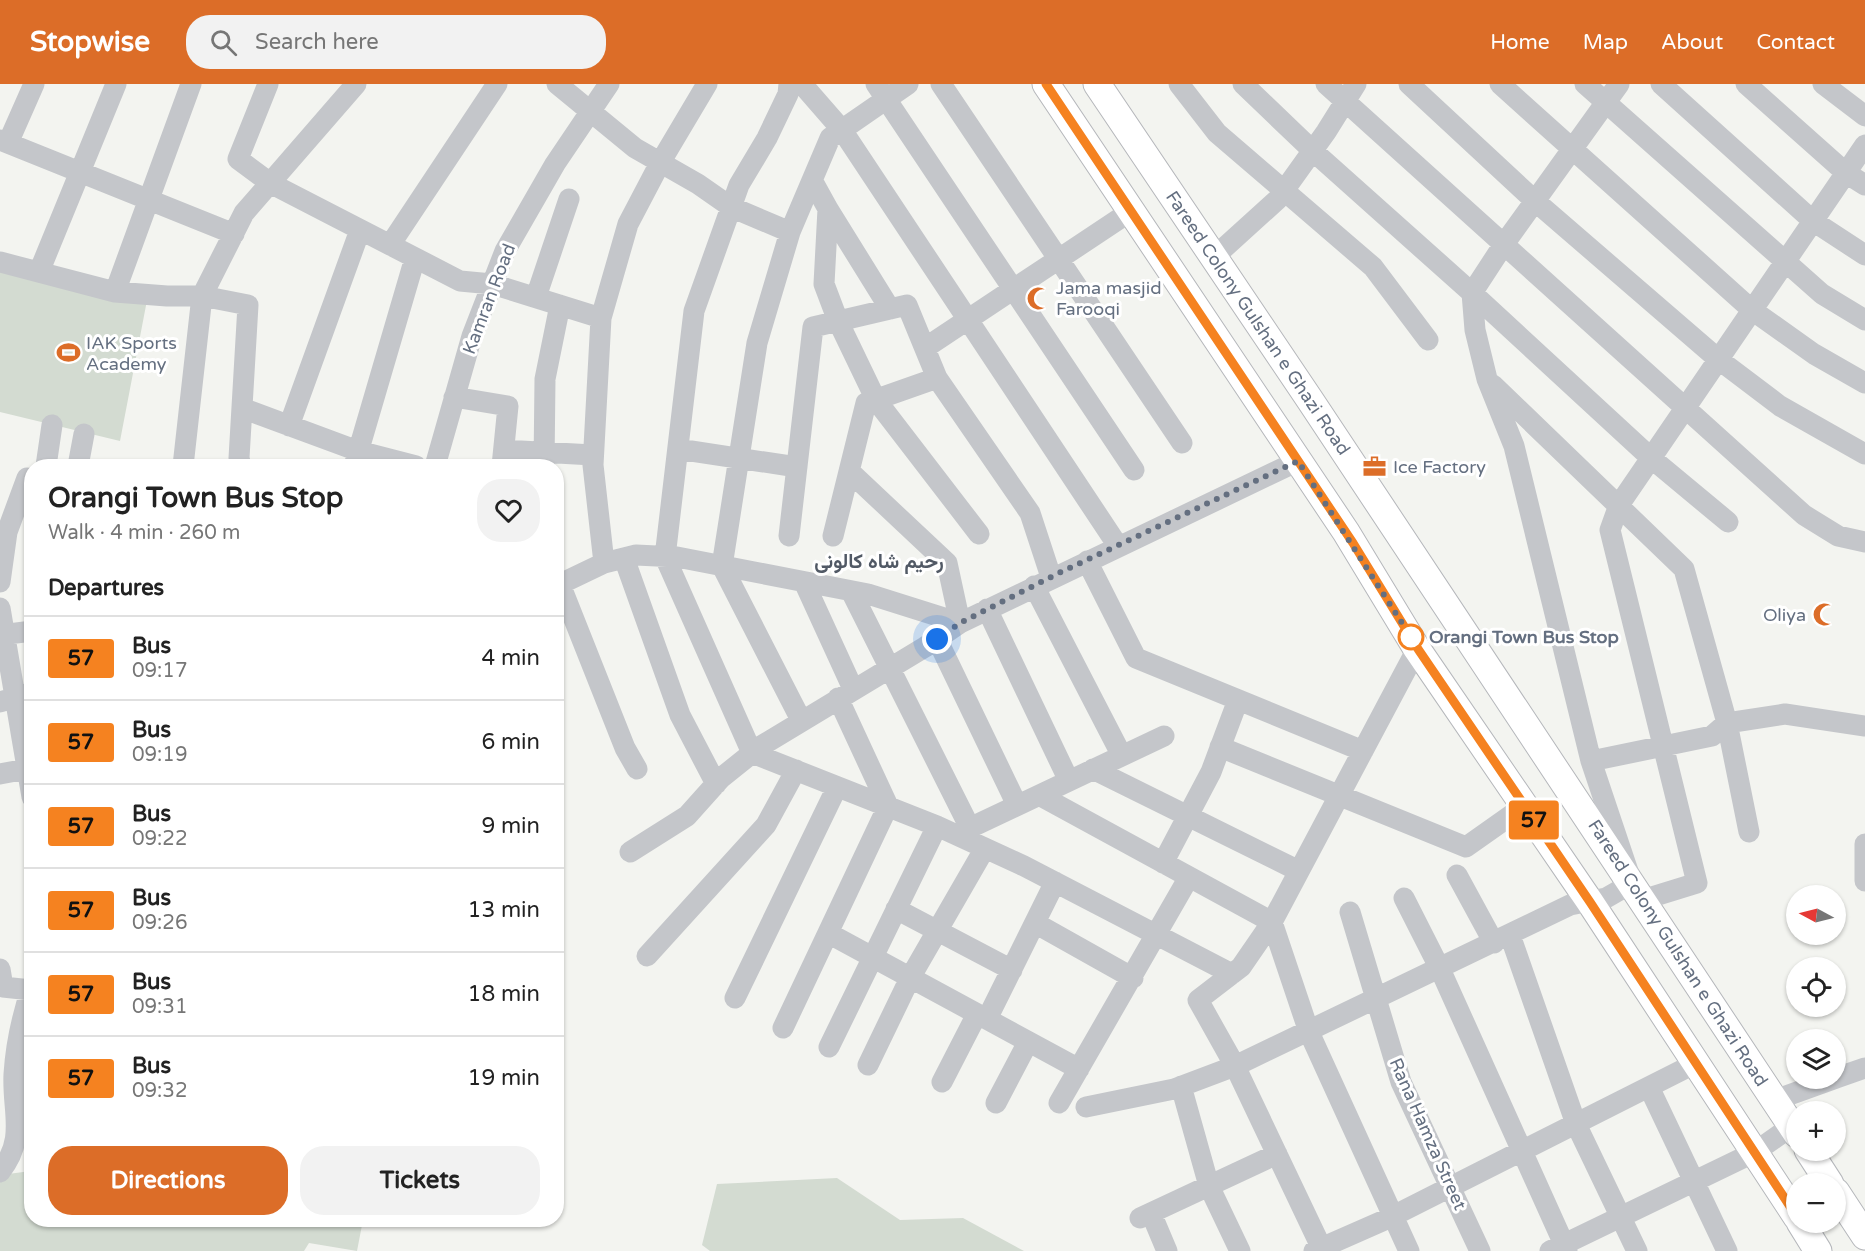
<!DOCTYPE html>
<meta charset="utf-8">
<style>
body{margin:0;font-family:"Varela Round",Vazirmatn,sans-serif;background:#f2f2f2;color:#222;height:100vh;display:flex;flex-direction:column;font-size:22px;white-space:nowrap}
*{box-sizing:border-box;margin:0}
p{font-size:20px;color:#767676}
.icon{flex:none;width:33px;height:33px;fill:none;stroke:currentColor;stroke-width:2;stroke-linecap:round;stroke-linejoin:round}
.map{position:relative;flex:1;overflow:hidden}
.sheet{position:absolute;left:24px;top:375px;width:540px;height:768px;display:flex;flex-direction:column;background:#fff;border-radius:24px;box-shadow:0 2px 4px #0004}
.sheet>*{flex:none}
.badge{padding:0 12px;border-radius:4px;font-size:21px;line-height:39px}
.needle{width:39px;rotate:277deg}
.controls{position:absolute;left:1786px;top:801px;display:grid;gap:12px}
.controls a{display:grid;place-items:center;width:60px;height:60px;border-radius:50%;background:#fff;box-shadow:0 2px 4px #0004;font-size:30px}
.you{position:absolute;width:30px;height:30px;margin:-15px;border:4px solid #fff;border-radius:50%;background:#1a73e8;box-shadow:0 0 0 9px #1a73e833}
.map>.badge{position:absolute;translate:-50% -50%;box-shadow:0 0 0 3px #fff}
h2{padding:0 24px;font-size:22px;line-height:54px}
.round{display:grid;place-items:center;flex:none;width:63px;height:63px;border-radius:24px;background:#f2f2f2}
.summary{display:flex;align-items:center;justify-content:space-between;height:102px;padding:0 24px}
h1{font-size:28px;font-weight:800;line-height:45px}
.button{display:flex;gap:12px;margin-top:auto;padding:12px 24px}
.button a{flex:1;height:69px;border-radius:24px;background:#dc6d28;color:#fff;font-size:24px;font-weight:800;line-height:69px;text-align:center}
.button a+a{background:#f2f2f2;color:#222}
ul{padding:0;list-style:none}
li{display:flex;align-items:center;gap:18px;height:84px;padding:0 24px;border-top:2px solid #e0e0e0}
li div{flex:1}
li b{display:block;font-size:22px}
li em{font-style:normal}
li .badge{min-width:66px;font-weight:700;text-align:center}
header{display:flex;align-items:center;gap:36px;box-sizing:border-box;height:84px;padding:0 30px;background:#dc6d28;color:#fff}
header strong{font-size:28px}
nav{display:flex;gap:33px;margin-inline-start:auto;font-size:21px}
.search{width:420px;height:54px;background:#f2f2f2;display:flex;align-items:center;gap:15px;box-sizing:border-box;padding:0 21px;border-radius:24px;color:#767676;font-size:22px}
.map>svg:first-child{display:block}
.green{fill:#d3dbd1}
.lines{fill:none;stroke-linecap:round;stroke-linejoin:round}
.major-casing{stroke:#b5b7bb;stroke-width:29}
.minor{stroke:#c4c6ca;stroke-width:21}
.major{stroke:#fff;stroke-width:27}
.line-casing{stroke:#fff;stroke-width:14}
.line{stroke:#f58220;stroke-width:9}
.walk{stroke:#646f80;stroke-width:6;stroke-dasharray:0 10.8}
.stop-dot{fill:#fff;stroke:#f58220;stroke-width:3}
.labels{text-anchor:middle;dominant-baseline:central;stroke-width:6;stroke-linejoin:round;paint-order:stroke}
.poi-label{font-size:18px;fill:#646f80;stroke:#fff;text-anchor:start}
.street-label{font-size:18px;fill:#646f80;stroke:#fff}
.stop-label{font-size:18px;font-weight:bold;fill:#646f80;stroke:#fff;text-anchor:start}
.neighbourhood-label{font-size:20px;font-weight:bold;fill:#515965;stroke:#fff}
</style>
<header>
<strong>Stopwise</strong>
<div class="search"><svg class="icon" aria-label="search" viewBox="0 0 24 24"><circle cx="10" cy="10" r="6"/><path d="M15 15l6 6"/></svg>Search here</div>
<nav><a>Home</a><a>Map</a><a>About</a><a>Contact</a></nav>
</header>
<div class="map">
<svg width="1865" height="1167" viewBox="0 0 1865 1167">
<rect width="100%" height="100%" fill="#f3f4f0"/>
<path class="green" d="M0,178L148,211L120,357L0,328Z
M31,1087L32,1136H363L357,1167L309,1159L304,1167H0V1098L8,1090Z
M837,1094L900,1136L963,1134L1024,1167H710L702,1161L717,1100Z"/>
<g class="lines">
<defs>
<path id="major" d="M1046,0L1346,448L1417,565L1590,818L1797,1133
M1097,0L1310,316L1797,1050
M1808,1066L1830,1100
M1836,1108L1865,1152
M1800,1138L1818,1167"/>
</defs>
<use href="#major" class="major-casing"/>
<path class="minor" d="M268,0L238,75L270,99L460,197L492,200L601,234
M557,0L635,64L698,100L731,123L790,148
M789,0L788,10L767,54L739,101L694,227L665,473L752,669L937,742L1024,782L1232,890
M802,0L842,46L1118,462
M876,0L1134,386
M941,0L1182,359
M1179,0L1217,49L1373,183L1428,256
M1326,0L1804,431L1838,452L1865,458
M1409,0L1535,117L1718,275L1780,322L1865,370
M1500,0L1752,226L1814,270L1865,299
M1585,0L1822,210L1865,236
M1619,0L1504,160L1472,209L1651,374L1728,438
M1661,0L1813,137L1865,171
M1746,0L1846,89L1865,101
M1823,0L1865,32
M0,56L234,150
M8,59L34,0
M812,96L828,125L824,200L838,237L876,316L979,450
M828,125L890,225
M390,161L497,0
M1214,173L1278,115L1326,48L1356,0
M0,178L115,208L167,212H202L248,221L239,374L241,382
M39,188L116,0
M115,208L191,0
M536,213L569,115
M925,264L1131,127
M1493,301L1684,485L1727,639L1749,748
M454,313L508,322L502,382
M242,324L358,367L416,382
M289,342L360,146
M678,365L797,383
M504,366L593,371
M46,382L52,341
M78,382L84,350
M183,382L202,212L244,129L356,0
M354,382L415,174
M435,382L472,252L505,167L555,80L609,0
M544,382L545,295L560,221
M849,387L947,479L960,539
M789,452L813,243L907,221L937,294L1030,429L1051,493
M833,452L866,319L937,294
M624,474L680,631L716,700
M1087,477L1136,574L1363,667
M604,479L593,381L601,234L628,140L660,79L707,0
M0,498L7,448L27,394L32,395
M804,498L853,605
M560,500L625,664L637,685
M556,502L604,479L636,471L677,473L868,510L960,539
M1034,502L1122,672
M851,507L970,744
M0,524L32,713
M987,525L1069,697
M0,551L32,547
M937,555L1017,721
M0,618L32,609
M801,636L722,482L757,259L790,148L830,54L908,0
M1220,663L1466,763L1524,722
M1591,677L1712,652L1727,639L1785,630L1865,642
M1093,685L1299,787
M0,690L32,684
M1039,711L1272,838L1309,948L1409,1167
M959,749L1164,652
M1865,760V797
M630,768L687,732L721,694L761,662L925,563L960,539L1298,377
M1163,779L1211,688L1238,616
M1457,791L1494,859
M1404,814L1440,885L1567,1167
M1642,816L1697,799L1610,446L1619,421L1865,61
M896,825L1012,886
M1350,828L1401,998L1480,1167
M1035,839L1133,894
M828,849L1079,985
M1510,851L1576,1040L1637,1167
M647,872L766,741L796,686
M0,885L3,903L31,906
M735,914L837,703
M987,935L1055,798
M783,944L888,722L838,614
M829,963L937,742
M868,981L910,894L985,764
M1836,994L1865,984
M942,998L977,930
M1181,1002L1209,1102L1240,1167
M1649,1003L1727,1167
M1775,1016L1836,994
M996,1019L1028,958
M1059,1019L1189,793
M1086,1023L1174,1005L1235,982L1570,821L1606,814L1632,799L1591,677L1514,362L1487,295L1475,246L1472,209L1313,67L1243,0
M0,1088C27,1054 12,1028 14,990C16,959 22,932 32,903
M1151,1129L1167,1167
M1140,1134L1277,1070
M1314,1167L1387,1135L1696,979
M1323,1167L1235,982L1198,916L1241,883L1272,838L1417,565
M1550,1167L1755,1068L1792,1042"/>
<use href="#major" class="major"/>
</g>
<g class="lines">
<defs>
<path id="line" d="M1046,0L1353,459L1418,565L1590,818L1797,1133"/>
</defs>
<use href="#line" class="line-casing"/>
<use href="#line" class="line"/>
<path class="walk" d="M937,555L960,539L1061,488L1298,377L1411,553"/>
</g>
<defs>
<symbol id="mosque-bare" viewBox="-9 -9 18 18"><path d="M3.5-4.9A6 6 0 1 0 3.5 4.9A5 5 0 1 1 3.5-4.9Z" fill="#dc6d28" stroke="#fff" stroke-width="2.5" paint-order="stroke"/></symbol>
<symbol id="stadium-bare" viewBox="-9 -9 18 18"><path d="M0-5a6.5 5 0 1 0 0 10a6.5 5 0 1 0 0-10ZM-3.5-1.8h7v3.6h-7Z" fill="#dc6d28" stroke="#fff" stroke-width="2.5" paint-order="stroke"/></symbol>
<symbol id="office-bare" viewBox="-9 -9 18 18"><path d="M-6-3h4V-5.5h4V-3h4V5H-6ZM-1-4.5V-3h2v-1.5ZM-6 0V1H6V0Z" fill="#dc6d28" stroke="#fff" stroke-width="2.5" paint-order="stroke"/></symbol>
</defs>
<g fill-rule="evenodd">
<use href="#mosque-bare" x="1022" y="198" width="33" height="33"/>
<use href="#stadium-bare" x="52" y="252" width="33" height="33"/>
<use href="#office-bare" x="1358" y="366" width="33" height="33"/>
<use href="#mosque-bare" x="1808" y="514" width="33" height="33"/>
</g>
<circle class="stop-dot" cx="1411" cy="553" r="12"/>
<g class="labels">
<g class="poi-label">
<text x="1056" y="204">Jama masjid<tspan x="1056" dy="21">Farooqi</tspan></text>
<text x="86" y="259">IAK Sports<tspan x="86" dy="21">Academy</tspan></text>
<text x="1393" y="383">Ice Factory</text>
<text x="1806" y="531" text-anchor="end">Oliya</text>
</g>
<g class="street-label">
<text transform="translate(489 215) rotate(-69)">Kamran Road</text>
<text transform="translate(1258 239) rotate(56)">Fareed Colony Gulshan e Ghazi Road</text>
<text transform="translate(1678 869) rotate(57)">Fareed Colony Gulshan e Ghazi Road</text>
<text transform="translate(1428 1050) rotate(66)">Rana Hamza Street</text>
</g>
<g class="stop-label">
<text x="1429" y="553">Orangi Town Bus Stop</text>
</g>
<g class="neighbourhood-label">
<text x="879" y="478">رحیم شاہ کالونی</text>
</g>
</g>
</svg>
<div class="controls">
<a><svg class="needle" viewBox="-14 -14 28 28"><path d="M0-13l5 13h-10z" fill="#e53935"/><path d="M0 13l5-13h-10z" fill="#767676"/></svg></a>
<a><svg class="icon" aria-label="locate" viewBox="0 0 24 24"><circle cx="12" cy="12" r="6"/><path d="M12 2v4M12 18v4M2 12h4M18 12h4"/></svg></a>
<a><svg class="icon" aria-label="layers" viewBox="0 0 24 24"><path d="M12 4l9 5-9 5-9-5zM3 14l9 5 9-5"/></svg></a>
<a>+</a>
<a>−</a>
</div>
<div class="you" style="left:937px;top:555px"></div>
<b class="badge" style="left:1534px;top:736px;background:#f58220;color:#111">57</b>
<section class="sheet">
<div class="summary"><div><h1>Orangi Town Bus Stop</h1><p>Walk · 4 min · 260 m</p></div><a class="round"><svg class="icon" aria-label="heart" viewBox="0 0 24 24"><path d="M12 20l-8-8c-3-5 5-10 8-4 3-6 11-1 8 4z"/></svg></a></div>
<h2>Departures</h2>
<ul>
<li><span class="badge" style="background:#f58220;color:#111">57</span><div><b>Bus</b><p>09:17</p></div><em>4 min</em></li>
<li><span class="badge" style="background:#f58220;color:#111">57</span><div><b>Bus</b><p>09:19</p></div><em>6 min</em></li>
<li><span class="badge" style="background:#f58220;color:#111">57</span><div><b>Bus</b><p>09:22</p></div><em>9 min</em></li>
<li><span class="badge" style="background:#f58220;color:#111">57</span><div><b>Bus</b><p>09:26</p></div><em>13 min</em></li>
<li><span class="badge" style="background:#f58220;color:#111">57</span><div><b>Bus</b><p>09:31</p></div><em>18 min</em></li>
<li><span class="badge" style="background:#f58220;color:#111">57</span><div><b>Bus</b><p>09:32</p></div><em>19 min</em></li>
</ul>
<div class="button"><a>Directions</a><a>Tickets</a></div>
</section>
</div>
